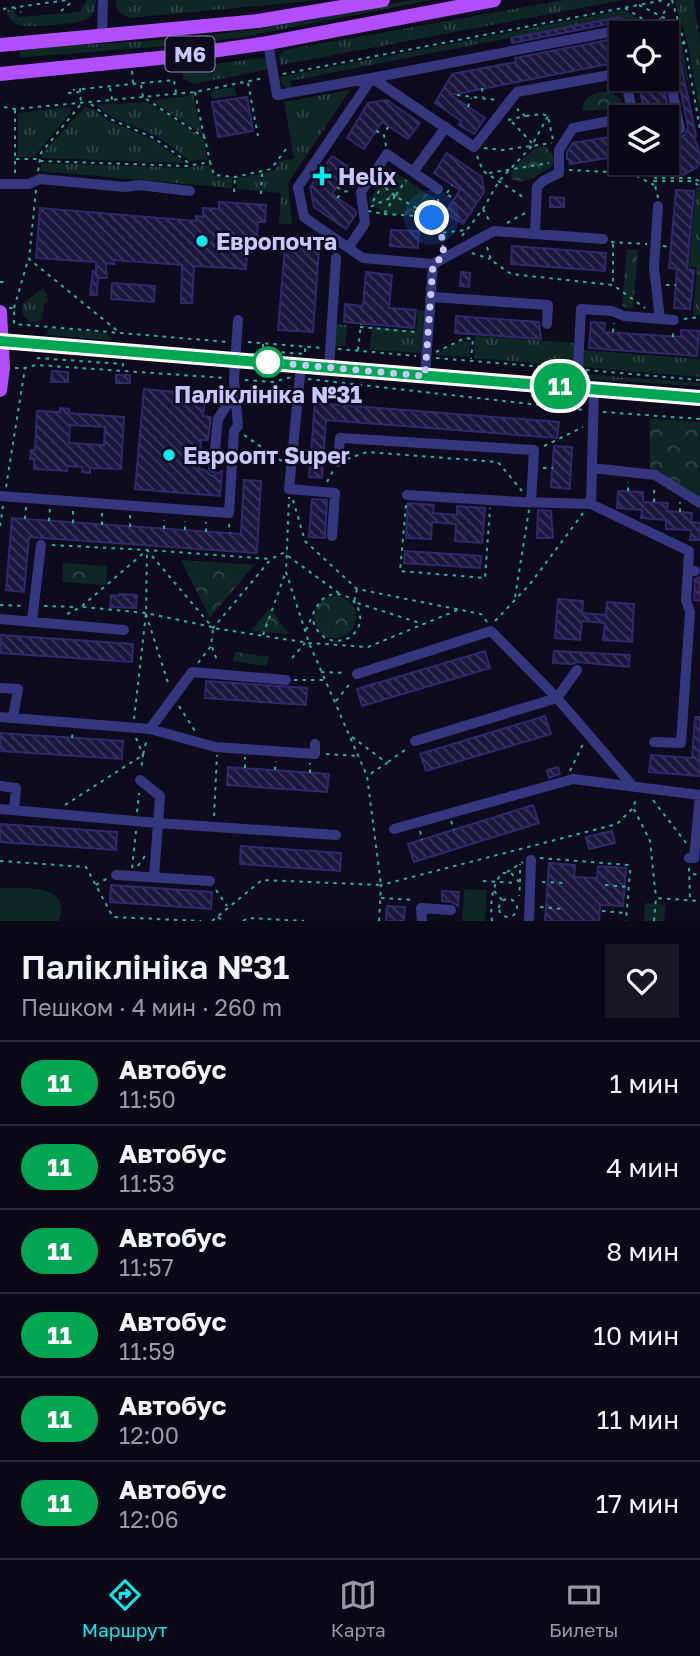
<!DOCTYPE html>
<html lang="ru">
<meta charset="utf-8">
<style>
body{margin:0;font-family:"Golos Text",sans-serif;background:#181623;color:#f1f3f6;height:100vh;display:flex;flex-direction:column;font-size:26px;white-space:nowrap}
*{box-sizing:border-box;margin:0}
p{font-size:23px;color:#999aa1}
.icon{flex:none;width:38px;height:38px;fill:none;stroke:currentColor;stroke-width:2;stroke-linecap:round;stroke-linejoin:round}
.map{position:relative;height:921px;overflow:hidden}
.drawer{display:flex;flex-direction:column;background:#0a0816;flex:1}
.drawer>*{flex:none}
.badge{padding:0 14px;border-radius:23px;font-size:24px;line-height:46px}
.fabs{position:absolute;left:609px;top:21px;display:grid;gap:14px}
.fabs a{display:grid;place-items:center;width:70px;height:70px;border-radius:0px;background:#0a0816;box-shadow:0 2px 5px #0004,0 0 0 2px #2a2935;font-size:35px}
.you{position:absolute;width:35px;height:35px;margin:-18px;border:5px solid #fff;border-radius:50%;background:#1a73e8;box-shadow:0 0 0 10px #1a73e833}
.map>.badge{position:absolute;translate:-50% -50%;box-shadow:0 0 0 4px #fff}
.round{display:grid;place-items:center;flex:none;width:74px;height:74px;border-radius:0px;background:#181623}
.summary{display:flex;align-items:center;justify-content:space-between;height:119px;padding:0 21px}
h1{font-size:33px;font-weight:600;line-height:52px}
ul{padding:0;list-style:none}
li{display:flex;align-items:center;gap:21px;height:84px;padding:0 21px;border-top:2px solid #2a2935}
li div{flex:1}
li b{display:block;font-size:26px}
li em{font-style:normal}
li .badge{min-width:77px;font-weight:700;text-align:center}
.tabs{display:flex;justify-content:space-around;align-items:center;height:98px;border-top:2px solid #2a2935;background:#0a0816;font-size:19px;color:#999aa1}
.tabs a{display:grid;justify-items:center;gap:4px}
.tabs .current{color:#00ebf2}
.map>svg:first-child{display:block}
.grass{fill:url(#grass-tufts)}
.forest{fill:url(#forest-crowns)}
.pitch{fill:#0e2725}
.building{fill:url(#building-back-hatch);stroke:#31286c;stroke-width:2;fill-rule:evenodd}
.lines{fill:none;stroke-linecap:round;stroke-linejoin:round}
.path{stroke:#29b1a0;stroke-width:2;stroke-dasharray:3.5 5;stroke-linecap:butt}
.minor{stroke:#34377e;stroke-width:10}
.major{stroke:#b14eff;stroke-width:14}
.line-casing{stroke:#fff;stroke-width:16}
.line{stroke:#00a651;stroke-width:10}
.walk{stroke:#cac7ff;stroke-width:7;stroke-dasharray:0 12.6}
.poi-dot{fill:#00ebf2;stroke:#0d0b1d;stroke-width:2.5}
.stop-dot{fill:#fff;stroke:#00a651;stroke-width:3.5}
.labels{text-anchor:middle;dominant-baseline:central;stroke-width:5;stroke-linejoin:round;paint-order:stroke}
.shield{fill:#0d0b1d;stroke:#918fbb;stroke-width:2}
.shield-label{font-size:21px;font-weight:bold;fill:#cac7ff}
.poi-label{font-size:23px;font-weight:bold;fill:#cac7ff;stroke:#0d0b1d;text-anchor:start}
.stop-label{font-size:23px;font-weight:bold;fill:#cac7ff;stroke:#0d0b1d}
</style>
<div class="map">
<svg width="700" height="921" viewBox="0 0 700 921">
<defs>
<pattern id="grass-tufts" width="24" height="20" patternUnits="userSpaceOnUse" patternTransform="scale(1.75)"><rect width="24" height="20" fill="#0e2725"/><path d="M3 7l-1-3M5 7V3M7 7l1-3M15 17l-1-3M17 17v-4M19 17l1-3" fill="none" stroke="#304546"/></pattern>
<pattern id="forest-crowns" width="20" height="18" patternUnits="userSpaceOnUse" patternTransform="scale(1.75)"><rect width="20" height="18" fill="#0e2725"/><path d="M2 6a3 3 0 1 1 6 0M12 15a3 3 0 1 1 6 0" fill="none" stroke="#304546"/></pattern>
<pattern id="building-back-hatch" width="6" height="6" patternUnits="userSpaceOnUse" patternTransform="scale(1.75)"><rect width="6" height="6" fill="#1c173f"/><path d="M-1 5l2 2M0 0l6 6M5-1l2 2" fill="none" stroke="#3c375c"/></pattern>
</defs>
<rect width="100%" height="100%" fill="#0d0b1d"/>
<path class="grass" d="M87,0H96C95,8 95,15 87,19C78,24 30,28 20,25C12,23 8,17 6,10L11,9L19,17L80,12Z
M121,0H319L130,18C121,15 115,11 116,1Z
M411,0H431L243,37L168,46L26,57H20V51L29,48C89,44 150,42 210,35C278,27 344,14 411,0Z
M564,0H623L281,65L279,57L284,50Z
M677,0H694L700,43V111L688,45L675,2Z
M624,10L648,25L645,30L621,16L290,81L291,89H287L282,84L280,77Z
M667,36L682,46L692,99L680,54L667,45Z
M262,58L267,59L271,69L193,84L183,78V68Z
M234,87L236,95L212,99L210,91Z
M350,90L288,183L292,224H279L281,193L262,191L263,173L273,171L279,165L278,161L294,159L284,102Z
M193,95L202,134L152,101Z
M147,102L204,139L207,159L190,161C178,152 166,141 152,134C133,124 112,121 97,105Z
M71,107L70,113L34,157H18V113Z
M85,107L94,110L109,121L153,140L185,163L42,158V154Z
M41,163L184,168L209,165L214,176L232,178V188L41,171Z
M261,174L260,191L237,189V178Z
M696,187L700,188V315H693L697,268L689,267Z
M43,288L49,301L43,305L44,311L41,316L43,318L37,322H30L23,315L22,304Z
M418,310L424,311L421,353L370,350L372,327L416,331Z
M336,324L347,325L346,346H334Z
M49,328L105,333L109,336V340L46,335Z
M475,336L576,343L574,366L474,358Z
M461,341L470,342L469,357L435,355Z
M583,350L699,359L700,350V377L582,367Z
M582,374L700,383V386L585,379Z"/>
<path class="forest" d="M610,92L621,99V104L617,109L582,111C584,95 596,91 610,92Z
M544,146C552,152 558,159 550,168C538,175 524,186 511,179C511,167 532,148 544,146Z
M389,168L435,199L423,216L386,214L369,202Z
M627,249L638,250L633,308L622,307Z
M650,419L700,422V500L650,470Z
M181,560L254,565L210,618Z
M63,563L107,566L106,585L62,582Z
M314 617a21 21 0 1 1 42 0a21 21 0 1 1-42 0Z
M270,608L289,634L251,631Z
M235,652L269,657L266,666L233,661Z"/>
<path class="pitch" d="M0,888C25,889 72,882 59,921H0Z
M464,889L487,890L485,921H462Z
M645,903L666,905L664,921H644Z"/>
<path class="building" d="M620,17L646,33H628L619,24L613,23L512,43L511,38Z
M613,39L621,43V67L614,63L451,95L485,118L474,134L459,125L461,121L435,103L452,74L516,62L515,58Z
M667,47L679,54L696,136L694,137L700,154V161L696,168L683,175L671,172L662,163H667V117H646L637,79H662L673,131L678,137L685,135L688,127L675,63L672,59L667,57Z
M247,97L253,131L218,137L212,102Z
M387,100L420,123L408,139L382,122L364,149L347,138L368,103Z
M621,135V156L570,164L569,159H567V152L573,143Z
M447,153L482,177L484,192L463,224L445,213L460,190L434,173Z
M332,156L350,168L332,194L355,210L356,214L346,229L314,207L310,187Z
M676,190L694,191L687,269L694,270L690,309L674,308L677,269L669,268Z
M550,197L564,198V207H550Z
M219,202L266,205L265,222H258L257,238L252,237L251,253H247L246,269L194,266L192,303H181L182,265L114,260V264L106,263L107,278H98L97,295H90L93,271L96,272V262L36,258L40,208L196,221V216L203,217V208L219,209Z
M391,230L419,231L418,248L390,246Z
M512,246L606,253L605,271L511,264Z
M285,247L319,250L313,332L278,330Z
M366,272L392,275L389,308L416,310L414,328L344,322L345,304L363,306Z
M461,272L470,273L469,287L460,286Z
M112,283L155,286L154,302L111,299Z
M456,316L539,322L541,339L455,333Z
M591,322L605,323L604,332L681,337V330L699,331L697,356L589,348Z
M52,371L68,372V382H51Z
M116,375H130V383H116Z
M144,389L205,395L203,416L211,417L208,440H201L199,469L205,470L212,476L222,471L220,496L135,489Z
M315,403L559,422L557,438L326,420L322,478L309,477Z
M60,408L69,409V413L124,417L121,469L90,468V473L82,472V467L67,466V471L34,469V459H30L31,450H35L37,411L60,412ZM70,425L105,427L104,445L69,443Z
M554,446L572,447L570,489L551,487Z
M244,480L261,481L257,553L29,537L24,592L6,590L12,518L241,534Z
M618,491L643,492V502L668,503L667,511L692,513L691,522L700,523V540H690L691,530L666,529V520L641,518L642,510L617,508Z
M312,499L327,500L325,538L309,537Z
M408,503L434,505L433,513L457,515V506L485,508L482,543L455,541L456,524L432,522L431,539L406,538Z
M538,510L551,511L553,538H537Z
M405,551L481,556L480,568L404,563Z
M700,577V601L694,600L695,579Z
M119,594L137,595L136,608L110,607L111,595L119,596Z
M558,599L583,601L582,613L606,615L607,602L634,604L632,642L603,640L605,623L582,621L580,640L555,638Z
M1,635L133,644L132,662L0,653Z
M485,651L490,668L362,706L357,689Z
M554,651L630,655L629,667L577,662L572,664L553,663Z
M206,681L307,688L306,705L205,698Z
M545,716L551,734L426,771L420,754Z
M695,717H700V776L649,772L651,755L692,758Z
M0,733L123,741L122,759L0,751Z
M228,767L329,774L327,792L227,785Z
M558,767L560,774L549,778L547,770Z
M533,805L539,823L414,862L408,844Z
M0,824L117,832L116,850L0,842Z
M612,831L615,843L589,849L586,837Z
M241,846L341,853L340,871L240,864Z
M549,863L575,865L574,877L597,878L598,866L626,868L623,906L600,905L599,921H545Z
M111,885L212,892L211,909L110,902Z
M442,891L459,892L458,906L452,902L442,901Z
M387,906L405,907L404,921H386Z"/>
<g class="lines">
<path class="path" d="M672,0L685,45L700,129
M639,5L678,25
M13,7L21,12
M625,8L665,33
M3,9L67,0
M61,11L74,0
M648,33L649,30L657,25L671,0
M667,34L684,44
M132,71L133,83
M283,74L664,0
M248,83L258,136
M141,85L143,97
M110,88L112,100
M482,88L483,97
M82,89L174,80L176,93
M195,92L204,137
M68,93L79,92
M457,95L496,100
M146,99L205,138L210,162
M91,104L110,119L154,138L190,164
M4,107L15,109L195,92L264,78
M468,107L471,98
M15,110V174
M526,116L542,114L548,116L553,140
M508,120L525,116L517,109
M512,122L532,143
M376,131L383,134
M386,146L384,135L388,127
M484,148L502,150L552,143
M477,156L483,171L526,199
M16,159H38
M40,161L186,166L210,162L214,175L235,177L271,169L286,149
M569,170L631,173L654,185
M38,171L41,153L81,104L80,89L73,90
M489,173L549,163
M632,173L655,174V178H693L700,182
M379,182L395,196L440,221
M337,187L343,191L352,192
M36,190L29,259L120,333
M234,192L235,178
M447,193L452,185
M261,194L262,173
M396,195L406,180
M448,195L454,199
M395,196L384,214L363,210Z
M337,198L343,192
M658,198L654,181H691L700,186
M438,199L441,232
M373,201L383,185
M483,209L491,224
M384,214L431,217
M507,223L527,212
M462,236L483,209L499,181L531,147L548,116
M611,242L647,244
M613,244V284
M663,246L671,247
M487,247L491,260L511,274L613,285L645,308
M443,248L441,233L466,230
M472,253L490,259
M0,282H8
M666,285H676
M9,308H14V324L228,342
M14,308L28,260
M684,319L700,317
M360,327L415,332
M613,332L614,323
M673,337V329
M248,342L322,348
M263,344V351L305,354V347
M338,349L416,356
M358,350L361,324
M436,352L465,338L473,339L471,359
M37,358L123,364L122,371
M436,358L570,369
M15,368H25L36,365L226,378
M586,370L700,380
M308,379L584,410
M245,380L273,382L292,377
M603,412L700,419
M244,435L283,462
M544,446L583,427
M347,459L367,452L498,462L522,491
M543,468H553
M327,482L333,471
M6,487L25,368
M628,491V482
M293,500L305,541L357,589L481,614L487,622
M654,502V486
M406,505L400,571L485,578L490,508
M680,512V502
M25,519L26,507
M49,521L50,508
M73,523V510
M229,524L230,533
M102,525V512
M0,526L3,506
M130,527V514
M164,529V520
M185,530V521
M206,532V522
M52,545L147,550L270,559
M288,556L340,594
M357,589L354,602L423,624
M515,597L529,510
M0,605L24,606
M44,606L77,607
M83,607L146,613L212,627
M67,614L81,607L147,550L213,628L271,559L287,551
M146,614L169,686
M495,621L530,584L584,512
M306,630C314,613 320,587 345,596C352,598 357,604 359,611C368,642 320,656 312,617
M263,635L285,574
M212,647L218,663
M292,658L305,643
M198,663L211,646L213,628L309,643L368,647L460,609
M321,672L346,673
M294,680H323
M336,701L352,681
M179,706L195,731
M134,719L146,613L147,550
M352,737L387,763L367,776
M72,738L73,731
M136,738L143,755L141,770
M326,754L359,756
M388,762L409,747
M245,768V757
M275,770L276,761
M570,771L583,744
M310,773V763
M653,800L686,843
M65,805L143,755L147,738
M634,809L650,841L656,898
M137,812L139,793
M214,816L217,755
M451,821L454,830
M420,831L422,840
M540,858L628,865L630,871L626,921
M0,861L86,867L113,917L201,921
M138,866L145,856
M132,868L136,831
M689,868L690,899
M507,872L523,862
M693,874L700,875
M483,881L517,883
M520,882V864
M542,882L565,883
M96,885L108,878
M605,885L628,887
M216,890L227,906
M494,891L502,900
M381,898L414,900
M499 908a9 9 0 1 1 18 0a9 9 0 1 1-18 0Z
M540,907L564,909
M602,911L626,913
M218,917L223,921
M212,921L262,880L381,885L367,776L309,643L286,572L289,497
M243,921L248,918L304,921
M379,921L381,885L617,824L633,808L637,797
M492,921C490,905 491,887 502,873H511L520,883L519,896
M654,921L656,898L700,901"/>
<path class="minor" d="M102,35L103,0
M268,43L277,95L372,78L474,147L517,92L615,74L621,78
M667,65L680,129
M622,79L626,81L632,112L628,117
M413,172L446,127
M0,184H29L40,179L125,187L139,185L190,191
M658,206L654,268L660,319
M535,234L537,187L543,181L559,173V150L573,128L621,119
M603,239L494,231L433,264L363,258L304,217L298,187L372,78L615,31L621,35
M349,247L365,223L361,192L387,154L438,189
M432,297L548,305L547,324
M2,341L700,398
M301,365L289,489L335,493L332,536
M329,368L336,258
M425,376L433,264
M577,387L581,309L612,311L624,316L674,320
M338,462L340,438L534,450L531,502
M213,468L218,419L235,392
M592,468L655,475L700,503
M407,495L522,502L591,504L689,551L688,570L695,571
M0,496L229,513L234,431L238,426L234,379L238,320
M591,504L594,389
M0,619L124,630
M32,621L41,545
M357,674L491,631L557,698L631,784
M0,688L18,689L13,718
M0,717L150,729L215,747L315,754V744
M150,729L192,672L286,680
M415,741L557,698L577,670
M654,742L681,743L690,612L686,600L688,570
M140,780L160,796L154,877
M0,786L16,788L14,810
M0,809L157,823L336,835
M394,829L573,779L700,795
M689,858H694L700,795
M116,875L210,881
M422,921L421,908L451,910
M529,921L531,860"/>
<path class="major" d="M0,45L258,21L383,0
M0,74L169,57L268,43L494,0
M0,312L3,368L0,390"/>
</g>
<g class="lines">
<defs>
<path id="line" d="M0,341L700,398"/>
</defs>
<use href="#line" class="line-casing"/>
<use href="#line" class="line"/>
<path class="walk" d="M268,362L425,376L433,264L444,256L440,221L432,218"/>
</g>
<g class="poi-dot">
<path d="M318.5 165.5h7v7h7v7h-7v7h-7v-7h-7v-7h7z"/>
<circle cx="202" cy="241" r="7"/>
<circle cx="169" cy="455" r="7"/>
</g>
<circle class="stop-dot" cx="268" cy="362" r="14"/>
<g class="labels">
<rect class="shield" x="165.5" y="36.5" width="49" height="35" rx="5"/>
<g class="shield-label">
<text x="190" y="54">М6</text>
</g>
<g class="poi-label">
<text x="338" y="176">Helix</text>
<text x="216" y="241">Европочта</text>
<text x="183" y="455">Евроопт Super</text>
</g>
<g class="stop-label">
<text x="268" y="394">Паліклініка №31</text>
</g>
</g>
</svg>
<div class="fabs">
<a><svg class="icon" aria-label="locate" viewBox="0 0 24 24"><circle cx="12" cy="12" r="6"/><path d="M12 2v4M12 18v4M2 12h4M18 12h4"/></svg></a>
<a><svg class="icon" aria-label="layers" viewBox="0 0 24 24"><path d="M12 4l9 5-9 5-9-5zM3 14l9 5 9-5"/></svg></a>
</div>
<div class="you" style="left:432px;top:218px"></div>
<b class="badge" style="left:560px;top:386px;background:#00a651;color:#fff">11</b>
</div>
<section class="drawer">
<div class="summary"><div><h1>Паліклініка №31</h1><p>Пешком · 4 мин · 260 m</p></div><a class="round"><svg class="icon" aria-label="heart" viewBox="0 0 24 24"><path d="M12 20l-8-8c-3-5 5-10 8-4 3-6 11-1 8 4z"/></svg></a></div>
<ul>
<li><span class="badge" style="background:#00a651;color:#fff">11</span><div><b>Автобус</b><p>11:50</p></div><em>1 мин</em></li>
<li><span class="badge" style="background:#00a651;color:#fff">11</span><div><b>Автобус</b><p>11:53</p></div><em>4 мин</em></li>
<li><span class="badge" style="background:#00a651;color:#fff">11</span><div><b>Автобус</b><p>11:57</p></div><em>8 мин</em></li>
<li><span class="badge" style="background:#00a651;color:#fff">11</span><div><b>Автобус</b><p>11:59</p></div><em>10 мин</em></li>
<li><span class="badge" style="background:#00a651;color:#fff">11</span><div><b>Автобус</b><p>12:00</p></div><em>11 мин</em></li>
<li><span class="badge" style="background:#00a651;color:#fff">11</span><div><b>Автобус</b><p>12:06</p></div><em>17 мин</em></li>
</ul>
</section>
<nav class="tabs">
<a class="current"><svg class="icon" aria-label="directions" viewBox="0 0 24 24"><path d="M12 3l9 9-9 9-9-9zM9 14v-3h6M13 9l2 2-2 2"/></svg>Маршрут</a>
<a><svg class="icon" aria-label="map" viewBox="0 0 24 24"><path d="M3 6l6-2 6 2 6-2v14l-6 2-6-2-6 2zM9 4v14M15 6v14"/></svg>Карта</a>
<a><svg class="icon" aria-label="tickets" viewBox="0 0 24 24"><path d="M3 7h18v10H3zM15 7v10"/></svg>Билеты</a>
</nav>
